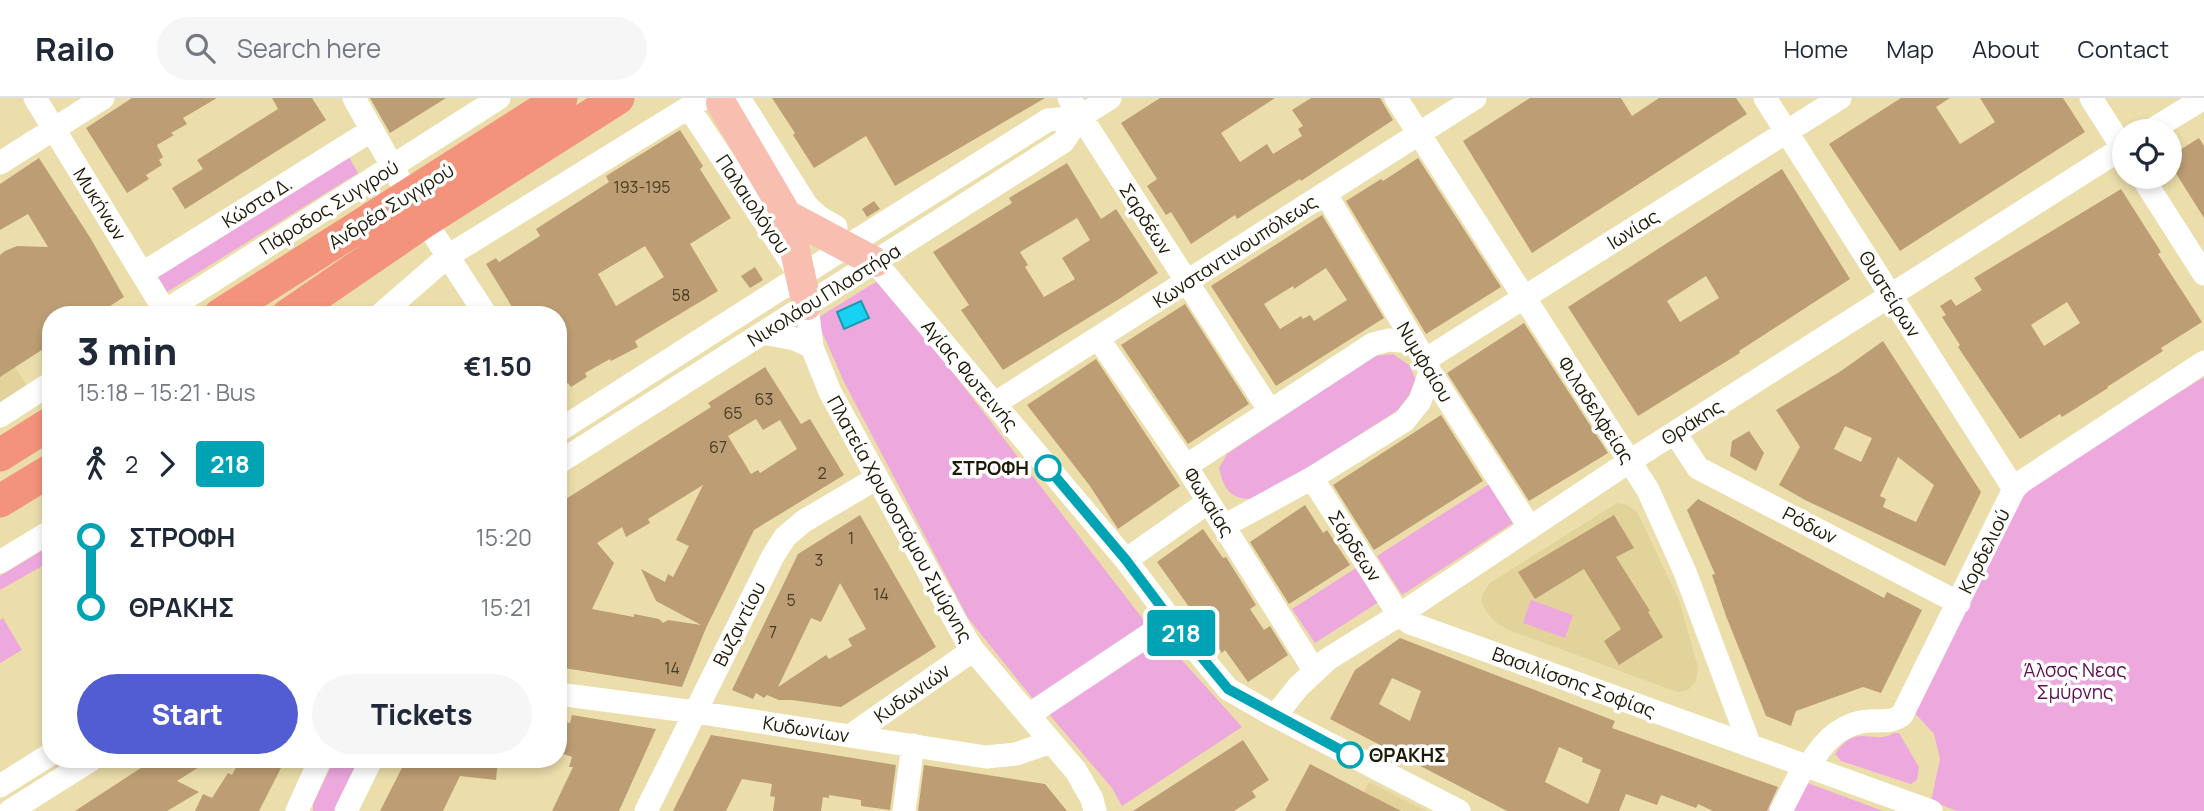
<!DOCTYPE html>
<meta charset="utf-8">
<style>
body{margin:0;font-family:Manrope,sans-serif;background:#f6f6f7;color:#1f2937;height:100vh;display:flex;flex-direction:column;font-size:26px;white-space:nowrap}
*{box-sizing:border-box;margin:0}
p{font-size:23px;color:#747a83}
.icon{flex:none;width:38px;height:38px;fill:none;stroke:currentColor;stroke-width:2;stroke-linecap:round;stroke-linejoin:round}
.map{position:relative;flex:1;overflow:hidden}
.drawer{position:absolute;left:42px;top:208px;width:525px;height:462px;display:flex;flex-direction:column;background:#fff;border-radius:28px;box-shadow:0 4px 10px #0003}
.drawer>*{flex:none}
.badge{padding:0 14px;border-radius:5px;font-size:24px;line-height:46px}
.fabs{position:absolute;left:2112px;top:21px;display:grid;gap:14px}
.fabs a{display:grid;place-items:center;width:70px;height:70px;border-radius:50%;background:#fff;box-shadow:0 4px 10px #0003;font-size:35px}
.map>.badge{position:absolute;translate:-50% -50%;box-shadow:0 0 0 4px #fff}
.legs{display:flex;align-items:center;gap:10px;height:77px;padding:0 35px;font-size:23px}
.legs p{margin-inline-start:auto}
.head{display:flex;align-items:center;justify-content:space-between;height:119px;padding:0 35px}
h1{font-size:38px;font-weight:800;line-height:52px}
.action{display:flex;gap:14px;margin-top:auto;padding:14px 35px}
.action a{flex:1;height:80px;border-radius:42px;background:#525cd3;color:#fff;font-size:28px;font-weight:800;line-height:80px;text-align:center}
.action a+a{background:#f6f6f7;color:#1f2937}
ul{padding:0 35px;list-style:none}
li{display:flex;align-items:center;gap:24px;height:70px;font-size:26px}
li i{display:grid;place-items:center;width:10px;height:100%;margin:0 9px;background:currentColor}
li i::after{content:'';width:18px;height:18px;margin:-9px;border:5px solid;border-radius:50%;background:#fff}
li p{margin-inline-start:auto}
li:first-child i{background:linear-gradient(#0000 50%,currentColor 0)}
li:last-child i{background:linear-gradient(currentColor 50%,#0000 0)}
header{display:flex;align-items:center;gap:42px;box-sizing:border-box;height:98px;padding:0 35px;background:#fff;border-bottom:2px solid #e0e1e3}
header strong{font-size:33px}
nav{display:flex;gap:38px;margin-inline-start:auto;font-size:24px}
.search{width:490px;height:63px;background:#f6f6f7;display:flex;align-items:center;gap:18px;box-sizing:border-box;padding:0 24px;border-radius:38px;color:#747a83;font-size:26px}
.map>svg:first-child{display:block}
.built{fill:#e2d39a}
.green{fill:#eda9de}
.water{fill:#18d2f3;stroke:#1a9bac;stroke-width:2}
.building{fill:#bd9e74;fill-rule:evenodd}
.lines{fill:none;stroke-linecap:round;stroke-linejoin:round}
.minor{stroke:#fff;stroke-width:23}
.major{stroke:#f8beb0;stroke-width:30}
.highway{stroke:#f4937b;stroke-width:33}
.line-1-casing{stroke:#fff;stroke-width:16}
.line-1{stroke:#00a3b4;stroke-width:10}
.stop-1-dot{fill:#fff;stroke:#00a3b4;stroke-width:3.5}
.labels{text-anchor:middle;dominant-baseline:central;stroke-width:7;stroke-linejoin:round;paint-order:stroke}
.number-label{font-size:16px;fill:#473c23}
.street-label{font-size:19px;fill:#201b08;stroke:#fefffe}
.stop-label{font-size:19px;font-weight:bold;fill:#201b08;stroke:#fefffe;text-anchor:end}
.park-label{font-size:19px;fill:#5e0f53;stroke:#fefffe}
</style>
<header>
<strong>Railo</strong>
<div class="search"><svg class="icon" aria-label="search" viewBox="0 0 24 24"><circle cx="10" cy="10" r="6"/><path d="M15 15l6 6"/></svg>Search here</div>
<nav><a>Home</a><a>Map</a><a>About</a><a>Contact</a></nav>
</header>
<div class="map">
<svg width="2204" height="713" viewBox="0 0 2204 713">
<rect width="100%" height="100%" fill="#ebdeab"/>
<path class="built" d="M0,246L31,294L0,314Z
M1617,405L1627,407L1637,414L1679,502L1698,569L1696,583L1688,592L1677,594L1509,532L1498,526L1487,515L1481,504L1482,497L1490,485Z
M1369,684L1427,713H1354Z"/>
<path class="green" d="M349,59L358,75L167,194L157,177Z
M879,182L893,197L1146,525L1033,601L968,520L844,284L819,227V219Z
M1393,256L1409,267L1416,282L1408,299L1398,312L1259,401C1233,402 1225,396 1219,370L1227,356L1374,258Z
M2204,279V713H1957L1931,703L1940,661L1934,636L1913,613L2029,388Z
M1489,386L1513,425L1402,497L1377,458Z
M51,447V463L0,492V478Z
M1359,468L1382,502L1315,545L1292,511Z
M1531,502L1573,517L1565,540L1523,525Z
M3,520L22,552L0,565V522Z
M1163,541L1242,629L1122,708L1112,690L1048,615Z
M1894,635H1899L1919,669L1917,682L1911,686L1841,663L1835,656C1857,623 1873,648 1894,635Z
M334,662H362L337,713H313V706Z
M1783,684H1805L1883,713H1768Z"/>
<path class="water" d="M861,203L869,220L844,231L837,214Z"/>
<path class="building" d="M132,0H217L183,20L187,26L171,35L174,37L157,47L163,59L159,62L162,67L146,77L149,81L127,95L86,30Z
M272,0H312L326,22L185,111L172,90L203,71L197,62L278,11Z
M370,0H446L390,35Z
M772,0H1045L895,88L866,38L814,70L793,37L795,35Z
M1160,0H1275L1221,35L1240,64L1267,46L1273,56L1302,38L1298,31L1303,28L1292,12L1311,0H1380L1393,22L1301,83L1300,81L1237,121L1235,117L1191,146L1171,114L1166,117L1147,88L1157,81L1121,25Z
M1530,0H1621L1632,18L1659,0H1736L1747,16L1532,155L1463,43Z
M1901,0H1950L1936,9L1960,46L1995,24L1980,0H2063L2085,34L1900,153L1829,46Z
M680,32L703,68L700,71L731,120L690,146L718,193L635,243L638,249L611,263L610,261L585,275L587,279L571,289L568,285L562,288L558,281V217H517L486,166L496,160L499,164L540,138L536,131L609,84L606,78ZM645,148L664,179L616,208L598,176Z
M2199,40L2204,48V120L2170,66V58Z
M39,60L91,141L124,199L96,217H51V246L0,279V157L5,153L17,148L48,149L28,116L0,132V86Z
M1418,60L1501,189L1426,236L1346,103L1381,81L1383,83Z
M1067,65L1101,121L1116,111L1158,175L1119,201L1003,272L961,212L969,207L933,154L1012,105L1009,100ZM1077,120L1090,142L1062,160L1075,181L1044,199L1025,169L1028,167L1020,154Z
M1782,71L1850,181L1739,253L1740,255L1638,318L1568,209ZM1706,178L1719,200L1680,224L1667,203Z
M2121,91L2161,154L2158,156L2202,224L2161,250L2163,253L2107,289L2108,290L2062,319L2060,316L2020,341L1958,249L1960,247L1942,219L1946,217L1940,208L1951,201L1956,208L1982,192L1974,180ZM2067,204L2080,225L2044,248L2031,227Z
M874,103L880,111L867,119L862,111Z
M1322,117L1384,220L1276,288L1211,188ZM1326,170L1347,202L1314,223L1310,217L1303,221L1301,218L1280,231L1264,206L1293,188L1294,191Z
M755,169L763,182L750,190L741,178Z
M1185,206L1249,306L1188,346L1121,247Z
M1524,225L1608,355L1529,403L1447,275Z
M1883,243L1981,394L1945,468L1805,402L1779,387L1800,349L1776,312L1841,273ZM1845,328L1872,340L1861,364L1834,351ZM1898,359L1934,387L1916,424L1883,409L1886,401L1880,398Z
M1096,261L1180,388L1118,431L1090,388L1027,307Z
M765,269L801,326L810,321L844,377L754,432L706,530L682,589L558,569V406L711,309L708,305ZM756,321L763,332L780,322L797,351L760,375L758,372L751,376L728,338ZM703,387L676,442L689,448L673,479L668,476L665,484L641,471L656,503L701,527L668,522L663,525L659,521L634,516V519L592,511L614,465L597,445L622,429L626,439L650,425L648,421Z
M1441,317L1483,383L1374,452L1333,387Z
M1749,333L1764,355L1756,373L1730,358L1732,343Z
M1698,401L1884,500L1887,494L1922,512L1881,595L1863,589L1796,613L1791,628L1766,618L1726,518L1712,477L1715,476L1687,412Z
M1305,407L1323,435L1327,432L1350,467L1289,506L1250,444Z
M860,417L936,549L841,609L792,602H779L767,597L764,600L756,595L753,601L732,592L798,456ZM840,485L866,531L848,541L852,548L829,561L826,557L778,589L811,520L821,524Z
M1614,417L1634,450L1616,459L1650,513L1648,514L1663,539L1619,567L1604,543L1621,531L1584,471L1535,501L1518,474Z
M1203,431L1223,460L1226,459L1256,507L1250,511L1264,532L1270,528L1288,557L1248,584L1225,552L1222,555L1157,464Z
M1400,540L1615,623L1612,630L1778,689L1767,713H1713L1698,706L1696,710L1661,697L1657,707L1626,696L1619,713H1507L1330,621L1355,572ZM1392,580L1421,593L1410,623L1379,606ZM1559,649L1583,660L1582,664L1601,672L1588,706L1545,684Z
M572,617L656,631L619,713H552L573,669H569L572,659L558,654V623L570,625Z
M711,637L896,667L890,712L861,708V702L829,697V700L823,699L821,713H773L775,699L770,698L772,686L742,681L726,713H673Z
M1243,642L1269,682L1252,693L1256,699L1234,713H1133Z
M153,662H210L177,683L199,694L167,713H75Z
M240,662H280L278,666L282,668L259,713H195L203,696L212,700L228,675L232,677Z
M406,662H498L496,682L460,678L443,713H380Z
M1310,666L1360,692L1401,713H1285Z
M924,667L1045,686L1067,713H918Z"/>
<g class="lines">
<path class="minor" d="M35,0L165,213
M354,0L400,82
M739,0L807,108L819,119L836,129
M1069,0L1270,313
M1396,0L1648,392L1685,474L1750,648
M1765,0L2014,391
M2091,0L2124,52
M689,10L795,170
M2150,33L2204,0
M0,65L103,0
M2142,79L2204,176
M1325,95L1425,262L1430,274L1530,430
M425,123L486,217
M875,164L1126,462L1171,522L1228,591L1275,618L1459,713
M143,175L372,32
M807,207L812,249L830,294L961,533L973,552L1076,673L1092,701L1095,713
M159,217L499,0
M380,217L448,158L704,0
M763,235L795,241L812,249
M1098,240L1186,368L1314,572
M1425,262L1840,0
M994,306L1475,0
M0,318L51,285
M558,333L846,149L1048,22L1080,19
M1675,335L1698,370L1959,505
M558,365L1063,44L1080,19L1110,0
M1186,368L1373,246L1389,242L1413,244
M1312,380L1399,517L1410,525L1931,713
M1224,428L1312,380L1404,323L1420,303L1430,274
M1126,462L1208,404
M0,464L51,433
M558,596L695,614L986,659L1016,656L1051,644
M1030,616L1171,522
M1275,618L1298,589L1328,561L1399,517L1630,363L2124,49
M850,638L973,552
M1809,668C1822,645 1841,624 1870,623C1883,622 1891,625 1902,617L2014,391L2021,384L2204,264
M0,688L51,656
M10,713L91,662
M297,713L320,662
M346,713L371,662
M646,713L773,458L785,439L804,423L877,380
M904,713L913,647
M1781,713L1805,666"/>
<path class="major" d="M721,5L787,117L807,207
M787,117L875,164"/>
<path class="highway" d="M220,217L561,0
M288,217L425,123L618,0
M0,357L51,325
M0,403L51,372"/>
</g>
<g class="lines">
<defs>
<path id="line-1" d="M1048,370L1126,462L1171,522L1228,591L1350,657"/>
</defs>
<use href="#line-1" class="line-1-casing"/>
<use href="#line-1" class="line-1"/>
</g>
<g class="stop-1-dot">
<circle cx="1048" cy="370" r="12"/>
<circle cx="1350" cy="657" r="12"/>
</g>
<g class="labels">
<g class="number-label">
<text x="642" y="89">193-195</text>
<text x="681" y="197">58</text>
<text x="764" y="301">63</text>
<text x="733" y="315">65</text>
<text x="718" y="349">67</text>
<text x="822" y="375">2</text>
<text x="851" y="440">1</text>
<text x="819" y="462">3</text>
<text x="881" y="496">14</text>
<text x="791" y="502">5</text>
<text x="773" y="534">7</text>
<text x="672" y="570">14</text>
</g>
<g class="street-label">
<text transform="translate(257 104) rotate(-32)">Κώστα Δ.</text>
<text transform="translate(100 106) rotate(58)">Μυκήνων</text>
<text transform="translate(753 106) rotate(56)">Παλαιολόγου</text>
<text transform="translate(391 108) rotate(-32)">Ανδρέα Συγγρού</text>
<text transform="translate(329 109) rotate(-32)">Πάροδος Συγγρού</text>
<text transform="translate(1146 121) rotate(57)">Σαρδέων</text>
<text transform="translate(1633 131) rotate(-32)">Ιωνίας</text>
<text transform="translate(1235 153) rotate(-33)">Κωνσταντινουπόλεως</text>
<text transform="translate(1890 196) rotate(58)">Θυατείρων</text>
<text transform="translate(824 197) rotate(-32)">Νικολάου Πλαστήρα</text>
<text transform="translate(1425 264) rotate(59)">Νυμφαίου</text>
<text transform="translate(970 277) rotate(50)">Αγίας Φωτεινής</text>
<text transform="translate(1596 312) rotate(57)">Φιλαδελφείας</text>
<text transform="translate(1692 324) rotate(-32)">Θράκης</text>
<text transform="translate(1209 404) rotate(58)">Φωκαίας</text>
<text transform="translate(900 421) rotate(61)">Πλατεία Χρυσοστόμου Σμύρνης</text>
<text transform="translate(1810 427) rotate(27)">Ρόδων</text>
<text transform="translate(1355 448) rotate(57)">Σάρδεων</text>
<text transform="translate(1984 453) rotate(-64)">Κορδελιού</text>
<text transform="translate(739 526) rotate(-63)">Βυζαντίου</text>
<text transform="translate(1574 584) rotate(20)">Βασιλίσσης Σοφίας</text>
<text transform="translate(912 595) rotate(-35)">Κυδωνιών</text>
<text transform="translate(806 631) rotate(9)">Κυδωνίων</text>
</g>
<g class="stop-label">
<text x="1029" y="370">ΣΤΡΟΦΗ</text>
<text x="1369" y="657" text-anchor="start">ΘΡΑΚΗΣ</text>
</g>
<g class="park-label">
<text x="2075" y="572">Άλσος Νεας<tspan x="2075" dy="22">Σμύρνης</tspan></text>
</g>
</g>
</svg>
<div class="fabs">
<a><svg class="icon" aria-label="locate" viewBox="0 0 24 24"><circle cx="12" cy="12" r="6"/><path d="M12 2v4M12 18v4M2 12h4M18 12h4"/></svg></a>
</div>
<b class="badge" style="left:1181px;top:535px;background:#00a3b4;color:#fff">218</b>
<section class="drawer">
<div class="head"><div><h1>3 min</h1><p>15:18 – 15:21 · Bus</p></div><b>€1.50</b></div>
<div class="legs"><svg class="icon" aria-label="walk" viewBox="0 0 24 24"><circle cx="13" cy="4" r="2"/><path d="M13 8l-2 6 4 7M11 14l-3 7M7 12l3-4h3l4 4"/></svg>2<svg class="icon" aria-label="forward" viewBox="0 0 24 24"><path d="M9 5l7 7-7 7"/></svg><b class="badge" style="background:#00a3b4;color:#fff">218</b></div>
<ul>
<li><i style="color:#00a3b4"></i><b>ΣΤΡΟΦΗ</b><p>15:20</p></li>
<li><i style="color:#00a3b4"></i><b>ΘΡΑΚΗΣ</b><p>15:21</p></li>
</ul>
<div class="action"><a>Start</a><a>Tickets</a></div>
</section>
</div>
